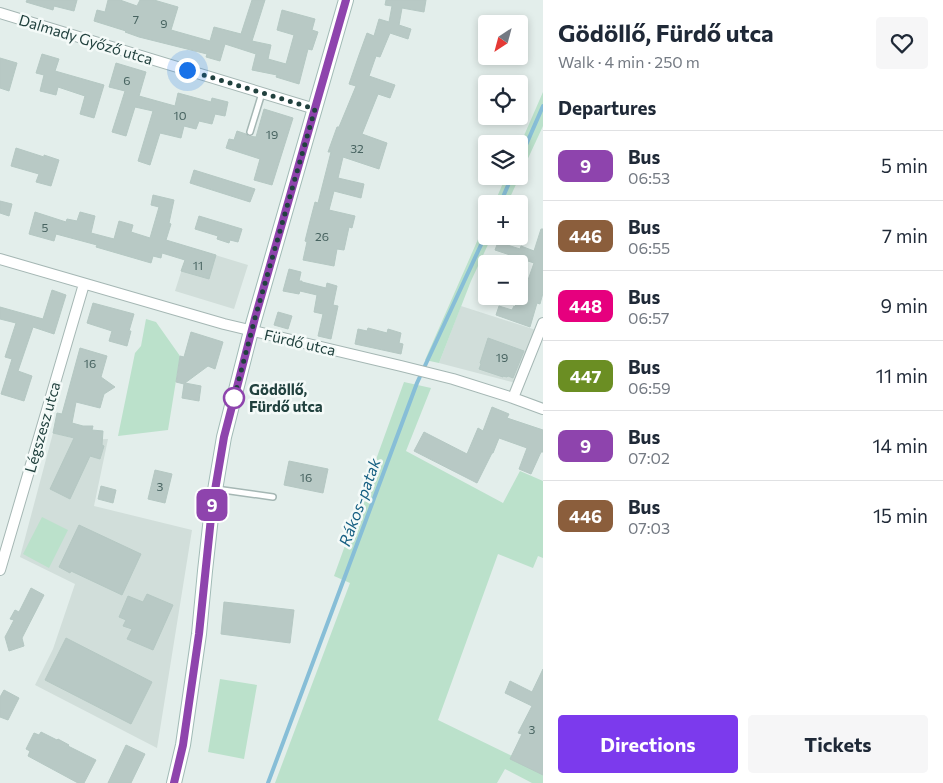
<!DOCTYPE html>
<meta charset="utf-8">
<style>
body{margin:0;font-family:Commissioner,sans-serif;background:#f6f6f7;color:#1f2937;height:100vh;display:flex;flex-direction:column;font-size:19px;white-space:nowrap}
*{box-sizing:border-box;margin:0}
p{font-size:16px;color:#747a83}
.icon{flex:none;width:28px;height:28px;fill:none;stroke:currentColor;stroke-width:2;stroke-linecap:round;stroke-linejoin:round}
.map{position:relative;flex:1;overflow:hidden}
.panel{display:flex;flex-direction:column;background:#fff;width:400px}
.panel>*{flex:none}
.badge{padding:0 10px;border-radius:8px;font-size:18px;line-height:32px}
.needle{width:32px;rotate:216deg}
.fabs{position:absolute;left:478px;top:15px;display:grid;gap:10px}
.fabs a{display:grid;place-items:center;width:50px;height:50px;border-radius:5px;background:#fff;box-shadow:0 2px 8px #0003;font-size:25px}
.you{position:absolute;width:25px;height:25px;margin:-12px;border:4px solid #fff;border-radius:50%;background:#1a73e8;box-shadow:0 0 0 8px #1a73e833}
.map>.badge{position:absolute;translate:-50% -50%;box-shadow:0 0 0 2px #fff}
h2{padding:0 15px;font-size:19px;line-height:45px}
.round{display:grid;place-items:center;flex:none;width:52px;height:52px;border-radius:5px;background:#f6f6f7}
.summary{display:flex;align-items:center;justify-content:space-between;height:85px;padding:0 15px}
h1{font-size:24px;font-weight:700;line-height:38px}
.primary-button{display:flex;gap:10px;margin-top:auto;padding:10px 15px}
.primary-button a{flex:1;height:58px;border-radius:5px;background:#7c3aed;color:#fff;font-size:20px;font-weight:700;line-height:58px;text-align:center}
.primary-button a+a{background:#f6f6f7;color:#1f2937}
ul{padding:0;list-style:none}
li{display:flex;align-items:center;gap:15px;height:70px;padding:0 15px;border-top:1px solid #e0e1e3}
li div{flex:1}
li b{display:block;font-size:19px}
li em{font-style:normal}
li .badge{min-width:55px;font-weight:700;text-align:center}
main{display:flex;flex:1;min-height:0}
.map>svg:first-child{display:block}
.built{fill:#d1deda}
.green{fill:#bbe1cb}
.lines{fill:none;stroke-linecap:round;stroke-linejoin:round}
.stream{stroke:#87bed7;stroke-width:4}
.building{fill:#b8c9c5;stroke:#b5c8c3}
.lane-casing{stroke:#a5b7b4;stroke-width:8}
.street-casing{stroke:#a5b7b4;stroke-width:12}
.secondary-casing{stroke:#a1bbb6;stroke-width:16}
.lane{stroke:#fff;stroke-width:5}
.street{stroke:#fff;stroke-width:10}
.secondary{stroke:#fff;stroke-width:14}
.line-casing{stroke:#fff;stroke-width:11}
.line{stroke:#8e44ad;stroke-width:8}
.walk{stroke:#21413e;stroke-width:5;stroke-dasharray:0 9}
.stop-dot{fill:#fff;stroke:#8e44ad;stroke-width:2.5}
.labels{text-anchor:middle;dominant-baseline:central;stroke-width:5;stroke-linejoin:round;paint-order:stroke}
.number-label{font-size:12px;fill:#476360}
.street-label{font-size:15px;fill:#21413e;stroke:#f4faf8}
.stop-label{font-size:15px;font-weight:bold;fill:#21413e;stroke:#f4faf8;text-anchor:start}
.water-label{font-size:16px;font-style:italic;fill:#165f82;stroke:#f4faf8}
</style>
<main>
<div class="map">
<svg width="543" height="783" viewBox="0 0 543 783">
<rect width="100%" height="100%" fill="#e3eeeb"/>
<path class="built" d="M189,247L248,265L234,309L175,291Z
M461,306L536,330L516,383L439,363Z
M53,433L80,440L108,439L94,506L192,530L157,748L35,685L53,649L75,584L20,557Z"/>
<path class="green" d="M543,92V126L507,204H494L506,176H519V147Z
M486,221V236H492L471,281L439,363L425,360Z
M146,319L156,322L180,356L168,430L118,436L135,353L141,346Z
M404,382L431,388L406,451L503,503L520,471L543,481V558L538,556L533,568L498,554L438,720L543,771V783H532L505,769L497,783H275L350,583L334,576Z
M42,517L68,530L49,568L23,554Z
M220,679L257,685L244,759L208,752Z"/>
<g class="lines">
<path class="stream" d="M519,161L543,106
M500,204L512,176
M268,783L417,383L486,234"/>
</g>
<path class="building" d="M27,0H77L74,11L54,6L53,10L26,2Z
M108,0H120L137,6L140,0H154L178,7L171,30L210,41L214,27L241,34L252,0H265L252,41L271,45L268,59L286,64L294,35L277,30L282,10L315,19L312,30L318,32L312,50L308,49L299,84L276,77L277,75L252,70L256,54L225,44L220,61L206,57L207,54L139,37L125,32L126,31L94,21L97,10L105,12Z
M386,0H426L424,12L402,8L399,25L411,29L408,39L390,33L380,57L376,56L369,76L395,85L390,98L378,94L362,134L387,143L379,169L343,157L338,178L364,184L361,198L334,191L329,210L355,216L352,228L349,227L344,250L337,249L334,266L303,260L307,242L305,241L309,225L315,202L318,203L331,152H328L337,127H339L356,86L349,84L359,55L367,33L374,36L379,19L389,22L392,6L385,5Z
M42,54L59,59L55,71L104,85L94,118L80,114L85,96L58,87L56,95L40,91L44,75L36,73Z
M0,58L17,63L9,91L0,88Z
M116,63L146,72L139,96L175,106L178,93L211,102L212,98L228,102L225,116L215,114L212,124L199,121L196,129L184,126L181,138L160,133L150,165L138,161L153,111L135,107L126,136L112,132L125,91L109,87Z
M264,109L293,118L272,185L254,180L260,159L226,148L229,139L234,140L237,131L246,134L248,136L256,137Z
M16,148L44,157V155L59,160L51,186L36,182L39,174L11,166Z
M194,170L255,189L250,202L190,183Z
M153,195L174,200L169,223L171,224L166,240L216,255L209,279L181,271L185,260L162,253L161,258L153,256L151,263L96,247L97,245L56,234L54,241L29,234L35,212L66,222L67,219L77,221L80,212L95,216L91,233L114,239L119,221L133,225L131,232L150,238L159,207L151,205Z
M0,201L12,204L9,216L0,213Z
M199,216L242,229L238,242L230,240L229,243L217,239L218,236L195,229Z
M541,229H543V293L540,304L537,303L530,327L496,315L499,306L512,310L514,306L515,307L524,279L528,280L534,263L495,250L498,242L520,249L521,246L534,251Z
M289,269L301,272L299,281H302V282L326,288L327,283L337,286L333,305L338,306L331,339L318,336L323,314L314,312L317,295L300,291L299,294L283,291Z
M52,290L66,295L54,334L33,327L18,371L32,376L24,401L1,394L12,359L5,357L16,323L0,319V307L43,319Z
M93,303L134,314L129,331H131L127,346L109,341L112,331L87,323Z
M278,312L292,316L288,329L274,325Z
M368,328L387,333L388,329L401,333L399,343L403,344L401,354L355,344L358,329L367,331Z
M191,332L223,342L215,369L208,366L185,383L201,386L199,401L182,398L184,384L176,382L180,356L184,357Z
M488,338L524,351L513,378L508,376L507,377L503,376V377L479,369L481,364L480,363Z
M80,348L107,356L101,377L115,387L104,394L100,408L76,402L72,423L83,426H93L92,430L103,431L102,445L104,446L100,459L90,456L70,499L50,489L74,438L53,433L57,413L62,414Z
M492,407L509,414L507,418L543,430V452H541L531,474L519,469L527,448L499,438L493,453H492L477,483L414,451L424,432L467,454L478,428L483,431Z
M289,461L328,469L323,493L284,485Z
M155,470L172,474L165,503L148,499Z
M101,486L116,490L113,503L98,499Z
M79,525L141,554L122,595L71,571L70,573L59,567Z
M31,588L44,595L22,638L24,646L9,651L5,637L14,620L10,619L15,610L19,612Z
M147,594L173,605L153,650L127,639L132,629L123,626L126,620L119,617L128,596L143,602Z
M224,602L294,610L290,643L221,634Z
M66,638L152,682L131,724L45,680Z
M543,669V775L510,759L522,734L518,733L532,706L505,693L510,681L532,692Z
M4,690L19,698L8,720L0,717V697Z
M41,732L57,740L58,739L69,745L68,746L96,760L84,783H78L28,756L30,751L26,749L34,733L39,735Z
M126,745L145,754L131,783H108Z"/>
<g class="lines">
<defs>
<path id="lane" d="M250,132L262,93
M216,489L273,497"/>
<path id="street" d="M0,13L315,109
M0,259L224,324L401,366L453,379L513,398L543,409
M513,398L543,323
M0,570L84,284"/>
<path id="secondary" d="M174,783L183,745L199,634L205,571L212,508L224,437L251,331L346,0"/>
</defs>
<use href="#lane" class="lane-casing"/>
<use href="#street" class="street-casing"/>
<use href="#secondary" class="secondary-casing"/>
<use href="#lane" class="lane"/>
<use href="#street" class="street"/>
<use href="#secondary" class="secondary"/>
</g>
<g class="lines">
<defs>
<path id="line" d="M174,783L183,745L199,634L212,508L224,437L255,318L346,0"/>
</defs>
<use href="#line" class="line-casing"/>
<use href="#line" class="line"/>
<path class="walk" d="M187,70L315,109L255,318L233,402L234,398"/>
</g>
<circle class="stop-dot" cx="234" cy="398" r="10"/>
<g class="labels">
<g class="number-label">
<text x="136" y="19">7</text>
<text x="164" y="23">9</text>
<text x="127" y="80">6</text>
<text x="180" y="115">10</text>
<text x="272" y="134">19</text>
<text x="357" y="148">32</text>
<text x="45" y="227">5</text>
<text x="322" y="236">26</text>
<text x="198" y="265">11</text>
<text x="502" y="357">19</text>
<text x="90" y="363">16</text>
<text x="306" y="477">16</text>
<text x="160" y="486">3</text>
<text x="532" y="729">3</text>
</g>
<g class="street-label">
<text transform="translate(86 39) rotate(17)">Dalmady Győző utca</text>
<text transform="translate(300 342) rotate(13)">Fürdő utca</text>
<text transform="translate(42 427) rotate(-74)">Légszesz utca</text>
</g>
<g class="stop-label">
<text x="249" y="389">Gödöllő,<tspan x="249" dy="17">Fürdő utca</tspan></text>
</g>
<g class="water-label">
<text transform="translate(359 502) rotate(-70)">Rákos-patak</text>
</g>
</g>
</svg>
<div class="fabs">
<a><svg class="needle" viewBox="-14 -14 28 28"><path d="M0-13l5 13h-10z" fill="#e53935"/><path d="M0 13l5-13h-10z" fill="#747a83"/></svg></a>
<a><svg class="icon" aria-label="locate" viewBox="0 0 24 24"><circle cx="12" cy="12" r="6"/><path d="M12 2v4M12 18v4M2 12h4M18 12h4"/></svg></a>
<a><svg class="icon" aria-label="layers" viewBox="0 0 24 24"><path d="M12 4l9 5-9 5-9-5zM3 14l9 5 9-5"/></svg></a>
<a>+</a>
<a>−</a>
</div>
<div class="you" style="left:187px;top:70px"></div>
<b class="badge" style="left:212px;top:505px;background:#8e44ad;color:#fff">9</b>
</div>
<section class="panel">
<div class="summary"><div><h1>Gödöllő, Fürdő utca</h1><p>Walk · 4 min · 250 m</p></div><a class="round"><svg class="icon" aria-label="heart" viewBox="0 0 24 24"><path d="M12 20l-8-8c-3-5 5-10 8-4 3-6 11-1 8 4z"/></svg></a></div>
<h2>Departures</h2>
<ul>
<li><span class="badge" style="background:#8e44ad;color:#fff">9</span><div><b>Bus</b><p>06:53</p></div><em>5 min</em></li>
<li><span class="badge" style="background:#8b5e3c;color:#fff">446</span><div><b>Bus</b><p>06:55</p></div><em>7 min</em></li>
<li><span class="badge" style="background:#e6007e;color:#fff">448</span><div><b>Bus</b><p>06:57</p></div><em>9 min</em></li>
<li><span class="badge" style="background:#6b8e23;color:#fff">447</span><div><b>Bus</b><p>06:59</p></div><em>11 min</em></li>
<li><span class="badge" style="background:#8e44ad;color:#fff">9</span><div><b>Bus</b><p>07:02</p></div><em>14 min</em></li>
<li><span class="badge" style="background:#8b5e3c;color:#fff">446</span><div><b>Bus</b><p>07:03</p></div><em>15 min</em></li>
</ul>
<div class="primary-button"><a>Directions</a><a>Tickets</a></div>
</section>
</main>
